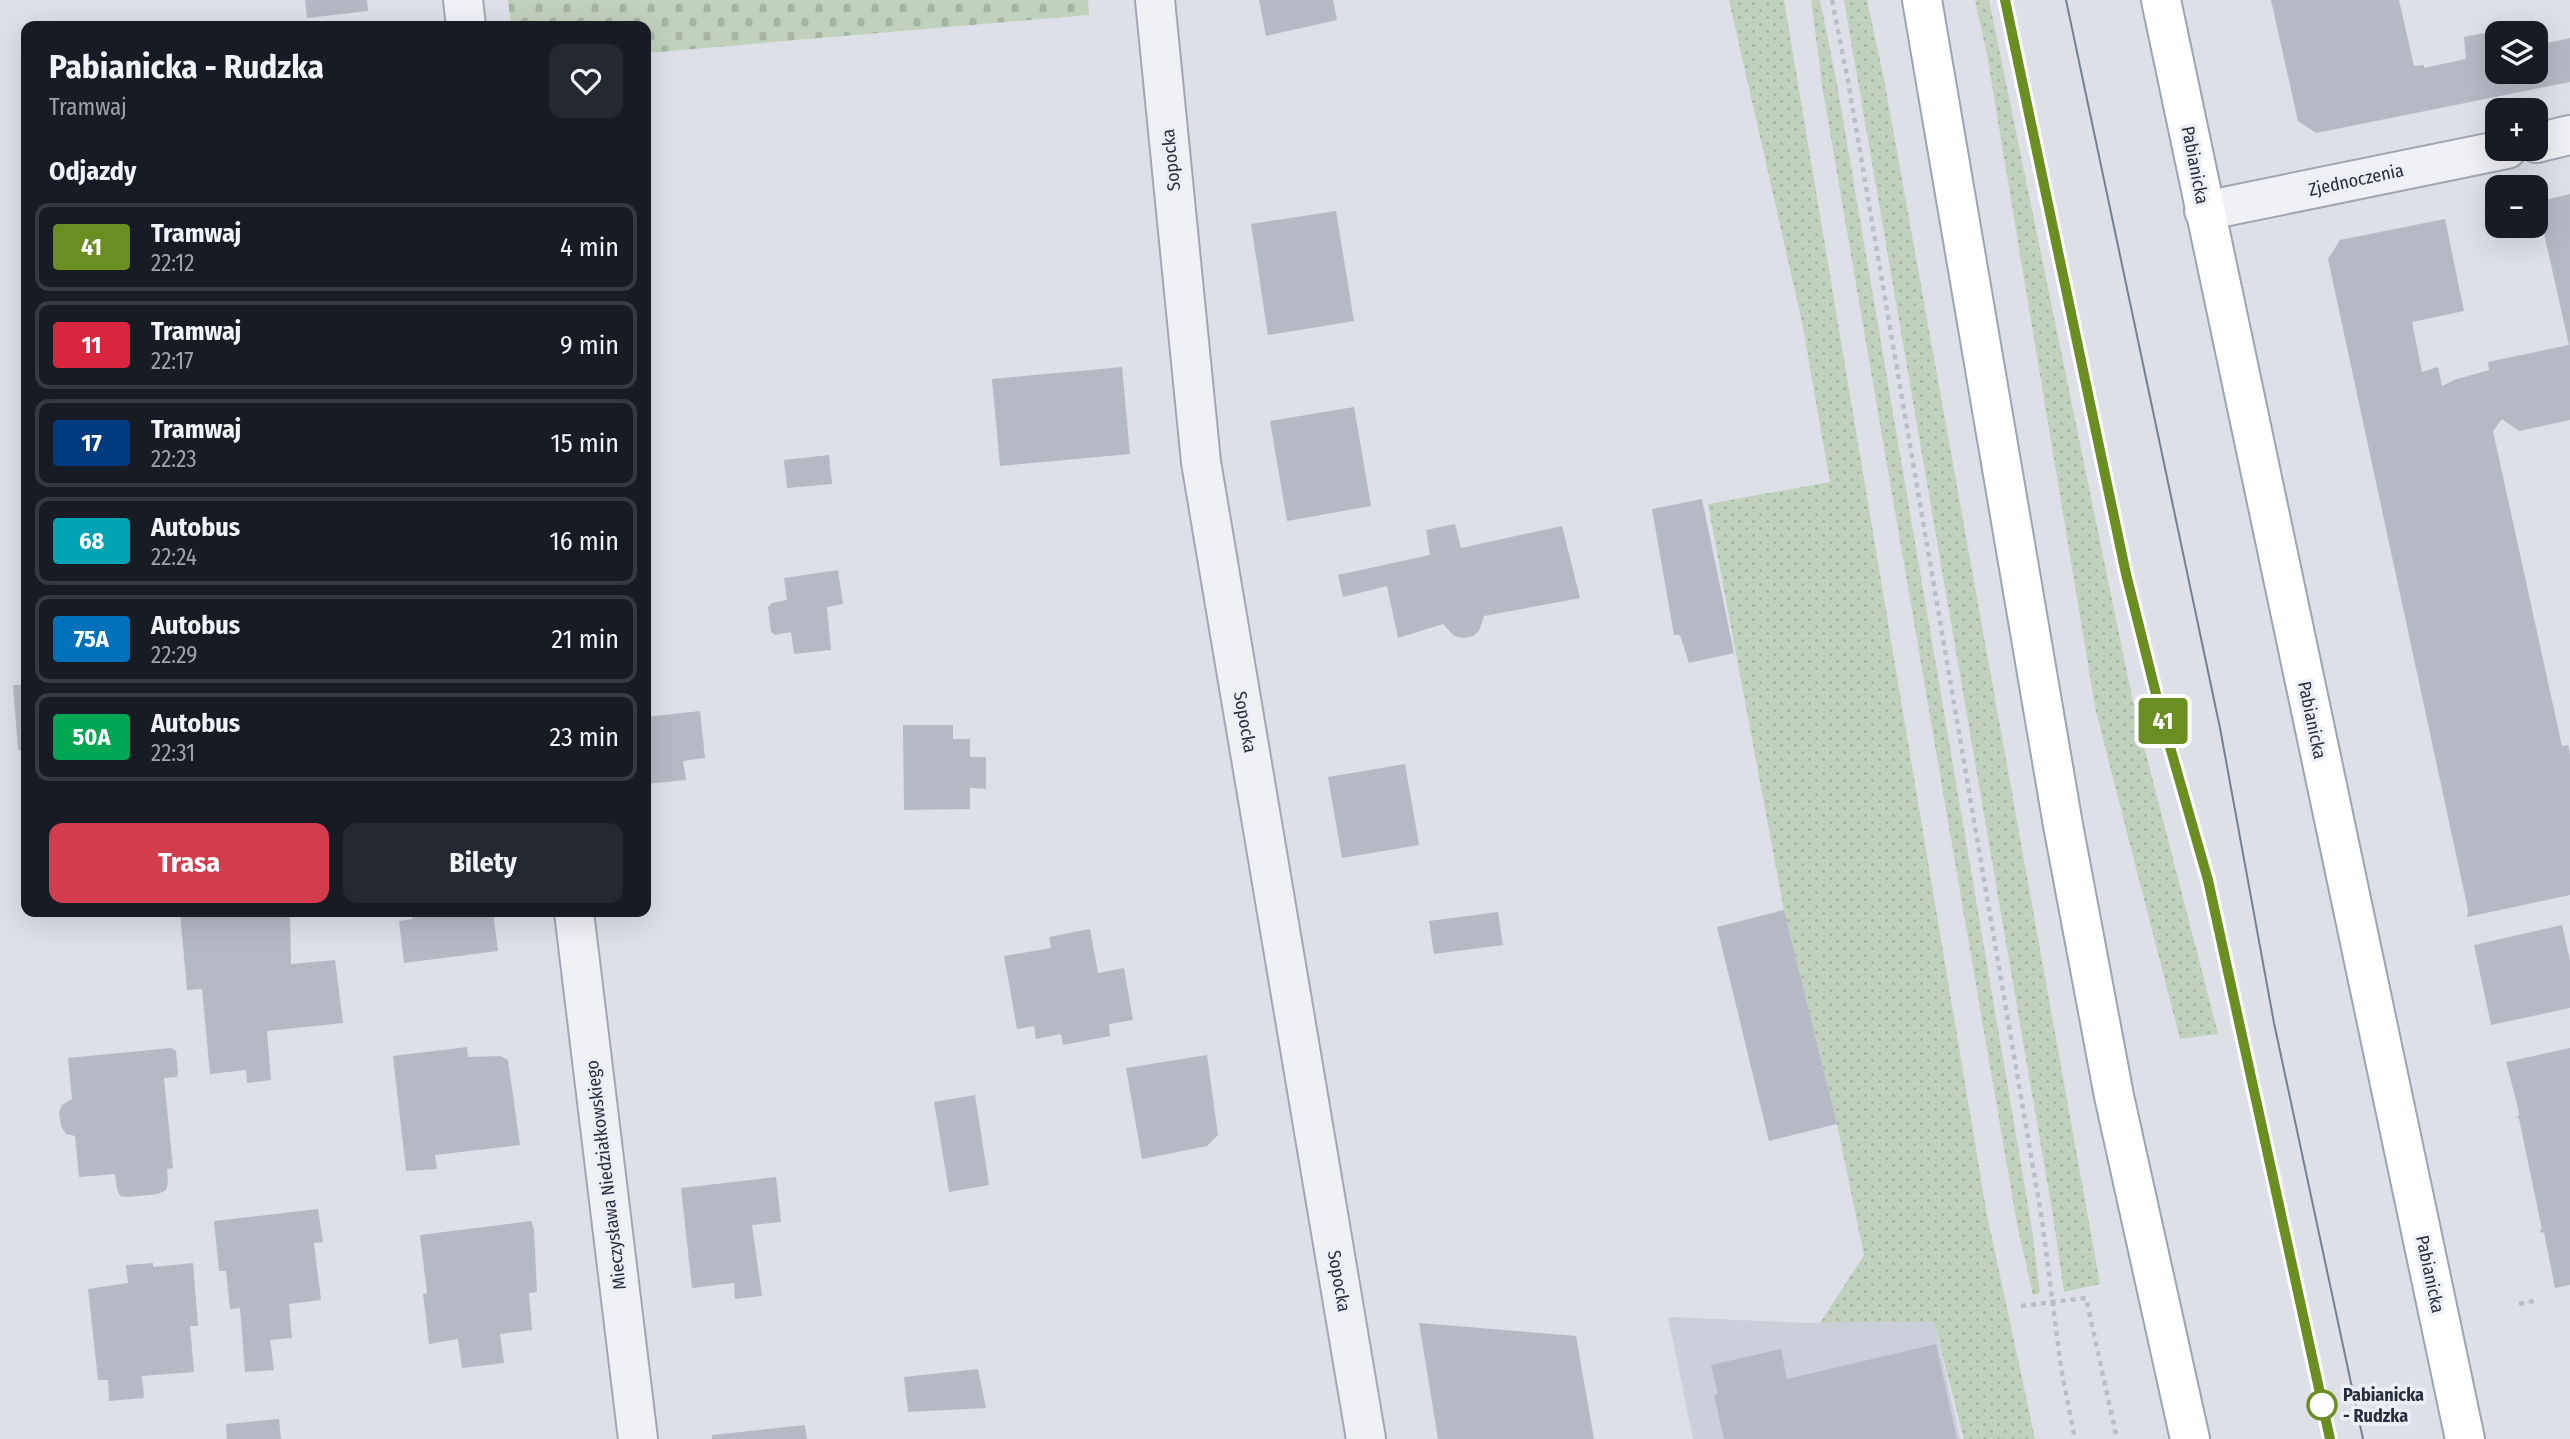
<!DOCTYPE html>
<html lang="pl">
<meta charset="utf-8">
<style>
body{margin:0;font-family:"Fira Sans Condensed",sans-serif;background:#242831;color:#f1f3f6;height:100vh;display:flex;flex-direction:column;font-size:26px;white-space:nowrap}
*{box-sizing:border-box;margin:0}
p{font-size:23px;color:#9ea1a6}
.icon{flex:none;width:38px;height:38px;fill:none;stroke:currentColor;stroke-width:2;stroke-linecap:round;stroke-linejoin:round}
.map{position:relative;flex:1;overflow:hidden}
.details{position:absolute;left:21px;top:21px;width:630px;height:896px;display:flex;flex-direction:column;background:#171b24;border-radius:14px;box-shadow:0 7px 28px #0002}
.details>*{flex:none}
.badge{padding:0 14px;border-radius:5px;font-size:24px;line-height:46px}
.tools{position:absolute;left:2485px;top:21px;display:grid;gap:14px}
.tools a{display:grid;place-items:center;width:63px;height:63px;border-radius:14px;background:#171b24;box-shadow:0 7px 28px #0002;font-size:35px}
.map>.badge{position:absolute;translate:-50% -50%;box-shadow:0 0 0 4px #fff}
h2{padding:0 28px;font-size:26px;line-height:63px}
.round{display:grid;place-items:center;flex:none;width:74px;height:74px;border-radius:14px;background:#242831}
.overview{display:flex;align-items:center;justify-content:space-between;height:119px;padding:0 28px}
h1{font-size:33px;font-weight:700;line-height:52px}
.cta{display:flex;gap:14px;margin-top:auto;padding:14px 28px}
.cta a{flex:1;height:80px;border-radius:14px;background:#d23c4c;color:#fff;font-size:28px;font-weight:700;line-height:80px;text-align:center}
.cta a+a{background:#242831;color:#f1f3f6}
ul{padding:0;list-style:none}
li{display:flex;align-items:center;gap:21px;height:88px;margin:0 14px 10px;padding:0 14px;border:4px solid #363941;border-radius:14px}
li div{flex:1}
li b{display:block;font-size:26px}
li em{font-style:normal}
li .badge{min-width:77px;font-weight:700;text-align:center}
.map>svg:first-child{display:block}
.built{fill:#cbcfd9}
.grass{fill:url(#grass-dots)}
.cemetery{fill:url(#cemetery-stones)}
.building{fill:#b4b9c4;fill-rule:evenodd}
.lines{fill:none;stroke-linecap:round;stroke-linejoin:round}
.minor-casing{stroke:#a2a7b1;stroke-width:42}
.primary-casing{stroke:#9ca4b3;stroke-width:42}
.path{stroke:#bbbec5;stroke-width:4.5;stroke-dasharray:5 5;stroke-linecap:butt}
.minor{stroke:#eff1f5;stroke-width:38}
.primary{stroke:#fff;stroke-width:38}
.tram{stroke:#767f91;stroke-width:2}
.line-casing{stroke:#fff;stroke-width:16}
.line{stroke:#6b8e23;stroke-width:10}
.stop-dot{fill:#fff;stroke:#6b8e23;stroke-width:3.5}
.labels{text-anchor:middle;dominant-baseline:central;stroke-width:7;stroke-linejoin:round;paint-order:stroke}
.street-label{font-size:18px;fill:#262e3e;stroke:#eceff5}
.stop-label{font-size:18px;font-weight:bold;fill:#262e3e;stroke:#eceff5;text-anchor:start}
</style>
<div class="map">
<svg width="2570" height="1439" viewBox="0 0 2570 1439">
<defs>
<pattern id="grass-dots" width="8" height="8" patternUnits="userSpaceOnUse" patternTransform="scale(1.75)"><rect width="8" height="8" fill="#c2d1bd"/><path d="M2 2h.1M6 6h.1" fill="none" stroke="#a7b4a4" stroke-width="1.8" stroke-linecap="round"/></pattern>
<pattern id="cemetery-stones" width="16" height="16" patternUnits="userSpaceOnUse" patternTransform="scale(1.75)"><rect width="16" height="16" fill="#c2d1bd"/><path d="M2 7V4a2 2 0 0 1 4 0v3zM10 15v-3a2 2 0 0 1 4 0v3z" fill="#a7b4a4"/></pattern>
</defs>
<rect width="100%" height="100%" fill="#dde0e7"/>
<path class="built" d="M1668,1317L1806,1323L1934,1322L1960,1439H1693Z"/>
<path class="grass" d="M1729,0H1784L1987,1215L2035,1439H1964L1934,1322L1820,1323L1864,1255L1837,1124L1784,910L1708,504L1830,482L1802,322Z
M1811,0H1820L1837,84L2031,1223L2040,1293L2033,1295L2017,1224L1823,91Z
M1844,0H1867L1884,79L2100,1284L2064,1292L2053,1216Z
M1975,0H1989L2134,707L2218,1034L2180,1039L2096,712L1987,55Z"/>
<path class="cemetery" d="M508,0H1088L1089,15L646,53V26H511Z"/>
<path class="building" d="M305,0H367L368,11L307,18Z
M1259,0H1333L1337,20L1266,36Z
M2271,0H2399L2414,66L2424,65V68L2466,59L2464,37L2539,22L2542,44L2570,38V82L2316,133L2298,121ZM2497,33H2536V72H2497Z
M2570,194V420L2519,431L2502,419L2493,431L2562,746L2568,745L2570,755V895L2467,917L2468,910L2328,259L2340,240L2445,219L2464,311L2412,322L2422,372L2438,367L2442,386L2454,380L2489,370L2488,362L2569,345L2537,202Z
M1336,211L1354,321L1268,335L1251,224Z
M1122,367L1130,454L1000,466L992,379Z
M1354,407L1371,506L1287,521L1270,421Z
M829,455L832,484L787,488L784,460Z
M1702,499L1734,653L1689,663L1680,635H1674L1652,509Z
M1455,524L1461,548L1562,526L1580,598L1484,616L1479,631L1473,636L1464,638L1454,636L1443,624L1398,638L1387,586L1343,597L1338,575L1430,555L1426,530Z
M838,570L843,604L827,607L831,650L794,654L791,632L775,635L771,632L768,607L772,603L787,600L784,578Z
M26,658V750H18L13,685H23L22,659Z
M700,711L705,758L683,761L686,780L646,784V717Z
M903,725H953V739H970V757H986V789L970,788V809L904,810Z
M1405,764L1419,845L1342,858L1328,777Z
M1784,910L1837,1124L1769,1141L1717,927Z
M180,912H290L291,964L335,960L343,1023L267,1031L271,1080L247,1083L246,1070L210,1074L202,989L187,990Z
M411,912H493L498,951L404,963L399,921L412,919Z
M1498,912L1503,945L1434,954L1429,921Z
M2562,925L2570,961V1008L2491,1025L2474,945Z
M1090,929L1098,973L1124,968L1133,1020L1109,1024L1110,1036L1063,1045L1061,1034L1036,1039L1034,1026L1017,1029L1004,956L1051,948L1049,937Z
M467,1047L468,1057L500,1056L508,1060L520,1145L435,1155L437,1169L406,1171L393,1056Z
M171,1048L176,1051L178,1073L177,1077L164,1078L173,1168L167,1169L168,1183L166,1190L158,1194L127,1197L120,1196L117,1189L115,1174L79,1177L75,1136L66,1134L61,1126L59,1112L62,1105L72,1099L68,1058Z
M2570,1048V1285L2555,1288L2544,1232L2541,1233L2540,1229H2542L2519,1119L2516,1117L2519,1116L2518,1108L2506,1062Z
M1207,1055L1218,1135L1207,1146L1142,1159L1126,1068Z
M975,1095L989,1185L949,1192L934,1102Z
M776,1177L781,1222L752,1225L762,1296L735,1299L734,1283L692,1288L681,1188Z
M318,1209L323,1242L314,1243L321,1300L289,1304L292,1338L270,1340L274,1370L245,1372L240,1308L230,1309L226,1271H219L214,1221Z
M531,1221L534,1229L537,1292L529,1293L532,1330L500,1334L504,1363L462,1368L458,1339L429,1344L423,1294L427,1293L420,1235Z
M153,1263V1267L193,1263L198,1326H190L194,1372L142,1376L144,1398L109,1401L108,1380H98L88,1289L128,1283L126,1265Z
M1419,1323L1576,1336L1594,1439H1438Z
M1936,1344L1957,1439H1724L1714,1395L1718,1394L1711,1365L1781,1349L1787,1379Z
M978,1369L986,1408L908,1412L904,1377Z
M279,1419L281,1439H227L226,1424Z
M805,1425L807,1439H712V1435Z"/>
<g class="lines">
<defs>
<path id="minor" d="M463,0L466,26
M1155,0L1201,462L1366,1439
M2536,143L2570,135
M2204,211L2507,149
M574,912L638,1439"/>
<path id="primary" d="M1922,0L2063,825L2114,1096L2190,1439
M2161,0L2465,1439"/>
</defs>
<use href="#minor" class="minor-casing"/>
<use href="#primary" class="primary-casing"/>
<path class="path" d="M1832,0L1848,81L2042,1220L2061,1368L2075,1439
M2519,1304L2534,1301
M2021,1306L2086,1298L2117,1439"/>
<use href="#minor" class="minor"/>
<use href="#primary" class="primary"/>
<path class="tram" d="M2005,0L2126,574L2164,726L2208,880L2330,1439
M2066,0L2220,728L2274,1023L2363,1439"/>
</g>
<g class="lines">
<defs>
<path id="line" d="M2005,0L2126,574L2164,726L2208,880L2330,1439"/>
</defs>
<use href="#line" class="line-casing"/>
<use href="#line" class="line"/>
</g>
<circle class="stop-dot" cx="2322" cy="1405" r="14"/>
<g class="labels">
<g class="street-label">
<text transform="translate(1171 160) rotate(-96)">Sopocka</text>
<text transform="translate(2195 165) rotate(79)">Pabianicka</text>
<text transform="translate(2356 180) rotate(-12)">Zjednoczenia</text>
<text transform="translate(2312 720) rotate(78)">Pabianicka</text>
<text transform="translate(1245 722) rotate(80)">Sopocka</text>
<text transform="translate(606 1175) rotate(-97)">Mieczysława Niedziałkowskiego</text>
<text transform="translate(2430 1274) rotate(78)">Pabianicka</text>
<text transform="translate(1339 1281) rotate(80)">Sopocka</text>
</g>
<g class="stop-label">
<text x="2343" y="1395">Pabianicka<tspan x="2343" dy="21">- Rudzka</tspan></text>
</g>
</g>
</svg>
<div class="tools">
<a><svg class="icon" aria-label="layers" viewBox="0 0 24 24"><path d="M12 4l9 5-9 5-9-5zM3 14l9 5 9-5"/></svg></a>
<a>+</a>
<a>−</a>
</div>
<b class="badge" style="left:2163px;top:721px;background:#6b8e23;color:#fff">41</b>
<section class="details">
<div class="overview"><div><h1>Pabianicka - Rudzka</h1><p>Tramwaj</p></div><a class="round"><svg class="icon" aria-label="heart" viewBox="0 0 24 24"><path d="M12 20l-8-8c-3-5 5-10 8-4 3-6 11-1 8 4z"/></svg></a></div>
<h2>Odjazdy</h2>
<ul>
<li><span class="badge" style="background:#6b8e23;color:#fff">41</span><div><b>Tramwaj</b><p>22:12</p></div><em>4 min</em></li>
<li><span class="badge" style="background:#d7263d;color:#fff">11</span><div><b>Tramwaj</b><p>22:17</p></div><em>9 min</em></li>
<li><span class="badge" style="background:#003b80;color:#fff">17</span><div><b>Tramwaj</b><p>22:23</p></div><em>15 min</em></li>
<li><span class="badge" style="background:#00a3b4;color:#fff">68</span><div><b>Autobus</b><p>22:24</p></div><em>16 min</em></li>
<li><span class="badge" style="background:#0072bc;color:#fff">75A</span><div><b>Autobus</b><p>22:29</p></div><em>21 min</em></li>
<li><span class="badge" style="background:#00a651;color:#fff">50A</span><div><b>Autobus</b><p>22:31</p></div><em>23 min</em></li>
</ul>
<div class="cta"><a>Trasa</a><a>Bilety</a></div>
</section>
</div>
